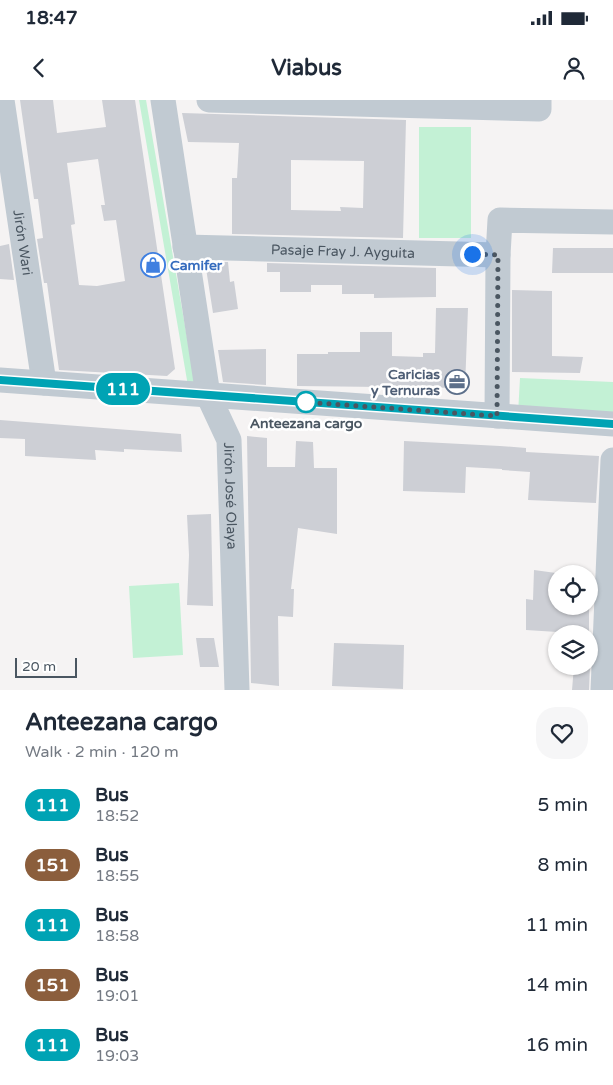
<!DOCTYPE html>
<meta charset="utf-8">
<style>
body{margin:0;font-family:"Varela Round",sans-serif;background:#f6f6f7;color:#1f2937;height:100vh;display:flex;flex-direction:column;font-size:19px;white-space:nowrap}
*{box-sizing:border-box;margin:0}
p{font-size:16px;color:#747a83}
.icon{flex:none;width:28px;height:28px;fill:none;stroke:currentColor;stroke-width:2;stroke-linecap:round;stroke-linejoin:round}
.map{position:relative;height:590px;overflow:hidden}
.details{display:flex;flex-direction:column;background:#fff;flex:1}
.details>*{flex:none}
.badge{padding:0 10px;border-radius:16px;font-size:18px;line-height:32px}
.buttons{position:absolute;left:548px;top:465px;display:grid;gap:10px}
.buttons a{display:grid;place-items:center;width:50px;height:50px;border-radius:50%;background:#fff;box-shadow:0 1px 4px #0004;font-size:25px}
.scale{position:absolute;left:15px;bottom:12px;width:62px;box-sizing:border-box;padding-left:5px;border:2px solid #4a5661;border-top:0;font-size:14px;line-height:18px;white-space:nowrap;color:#4a5661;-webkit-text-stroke:4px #fff;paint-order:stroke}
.you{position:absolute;width:25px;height:25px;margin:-12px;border:4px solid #fff;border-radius:50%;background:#1a73e8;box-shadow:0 0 0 8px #1a73e833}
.map>.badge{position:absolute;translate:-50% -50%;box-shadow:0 0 0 2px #fff}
.round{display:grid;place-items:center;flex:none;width:52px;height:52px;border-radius:20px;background:#f6f6f7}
.headline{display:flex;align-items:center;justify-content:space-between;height:85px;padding:0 25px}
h1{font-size:24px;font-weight:700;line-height:38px}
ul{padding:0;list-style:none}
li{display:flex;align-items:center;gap:15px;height:60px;padding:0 25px}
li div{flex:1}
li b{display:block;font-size:19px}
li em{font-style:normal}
li .badge{min-width:55px;font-weight:700;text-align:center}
.status{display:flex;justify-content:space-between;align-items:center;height:35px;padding:0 25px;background:#fff;direction:ltr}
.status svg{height:14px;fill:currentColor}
header{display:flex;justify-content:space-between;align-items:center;height:65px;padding:0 25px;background:#fff;font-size:22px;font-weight:700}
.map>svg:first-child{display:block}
.green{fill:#c3f1d5}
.building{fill:#cdcfd5;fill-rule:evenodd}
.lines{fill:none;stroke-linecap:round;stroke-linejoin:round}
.minor{stroke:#c1cad2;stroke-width:25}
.line-casing{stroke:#fff;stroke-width:11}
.line{stroke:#00a3b4;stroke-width:8}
.walk{stroke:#4a5661;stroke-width:5;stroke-dasharray:0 9}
.stop-dot{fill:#fff;stroke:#00a3b4;stroke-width:2.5}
.labels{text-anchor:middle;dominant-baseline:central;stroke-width:5;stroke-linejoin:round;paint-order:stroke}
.street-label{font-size:14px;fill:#4a5661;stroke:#fff}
.shop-label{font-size:14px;font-weight:bold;fill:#366cbe;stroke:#fff;text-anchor:start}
.service-label{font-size:14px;font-weight:bold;fill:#4e5e75;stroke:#fff;text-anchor:end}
.stop-label{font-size:14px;font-weight:bold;fill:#4a5661;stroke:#fff}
</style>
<div class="status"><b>18:47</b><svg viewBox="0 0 49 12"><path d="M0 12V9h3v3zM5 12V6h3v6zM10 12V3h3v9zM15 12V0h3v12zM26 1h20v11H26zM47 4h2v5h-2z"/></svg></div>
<header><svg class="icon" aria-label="back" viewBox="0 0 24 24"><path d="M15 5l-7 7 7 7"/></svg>Viabus<svg class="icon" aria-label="person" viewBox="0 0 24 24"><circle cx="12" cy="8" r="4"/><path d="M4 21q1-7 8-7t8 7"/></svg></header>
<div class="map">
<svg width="613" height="590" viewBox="0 0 613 590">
<rect width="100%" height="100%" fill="#f5f3f3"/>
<path class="green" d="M139,0H146L195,284L188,286Z
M419,27H471V138H419Z
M520,278L613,282V318L518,314Z
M179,483L183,555L133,558L129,486Z"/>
<path class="building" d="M20,0H53L57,33L106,27L102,0H135L175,269L167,276L59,270L47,183H44L37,139L43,138L38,99H34ZM98,59L105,105H101L104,121L116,120L125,181L97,186L79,185L71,125L75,124L67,63Z
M182,13L406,20L403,138L232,134V78H237L239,43L188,42ZM291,60L364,61L363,108L340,107L341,111L291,110Z
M9,144L14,180L0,179V146Z
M553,148H613V173H552Z
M205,162H228L230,182L234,181L238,209L213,213Z
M267,163L436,168V197L374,198V194H342V185H311V192H280V172H267Z
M512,190L552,191V256L583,257L580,273L512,272Z
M436,208H468L465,288L297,286V254H328V252H360V232H392V256L423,257V253H435Z
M266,249V285L223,282L218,250Z
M0,320L181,334L182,352L124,349V352L95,350L96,360L25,356V339L0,338Z
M247,336L267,338V367H295L296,341L313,342L314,368H337V434L298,428L291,489H294L293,517L278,516L279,586L251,583Z
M404,341L500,346L526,348V352L599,356L596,403L528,400L530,372L502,370V369L466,367L465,393L403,391Z
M211,414L213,506L187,505L189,455L187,415Z
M534,470L556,473V506H589V534L526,530V499L533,500Z
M196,538H214L219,567H200Z
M334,543L404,545L403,589L332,586Z
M574,566H590L589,590H572Z"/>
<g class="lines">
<g class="minor">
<path id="s1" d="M2,0L44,283"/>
<path id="s2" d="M163,0L208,295L229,340L237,590"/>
<path d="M209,0L539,9V0"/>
<path id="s3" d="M185,147L498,155"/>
<path d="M0,280L613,324"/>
<path d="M497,316L498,155L500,120L613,122"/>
<path d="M603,590L613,360"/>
</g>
</g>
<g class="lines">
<defs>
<path id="line" d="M0,280L613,324"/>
</defs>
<use href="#line" class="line-casing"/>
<use href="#line" class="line"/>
<path class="walk" d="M306,302H304L497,316L498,155L472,154"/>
</g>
<defs>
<symbol id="shop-ring" viewBox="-11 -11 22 22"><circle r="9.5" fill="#fff" stroke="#3f7fe0" stroke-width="1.5"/><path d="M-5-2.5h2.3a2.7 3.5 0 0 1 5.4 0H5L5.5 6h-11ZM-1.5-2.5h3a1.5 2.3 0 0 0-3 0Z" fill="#3f7fe0"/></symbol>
<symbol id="office-ring" viewBox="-11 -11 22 22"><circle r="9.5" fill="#fff" stroke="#5c6f8a" stroke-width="1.5"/><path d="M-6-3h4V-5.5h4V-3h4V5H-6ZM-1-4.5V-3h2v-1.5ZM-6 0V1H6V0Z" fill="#5c6f8a"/></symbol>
</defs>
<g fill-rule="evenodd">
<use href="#shop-ring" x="139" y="151" width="28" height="28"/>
<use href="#office-ring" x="443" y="268" width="28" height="28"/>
</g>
<circle class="stop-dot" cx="306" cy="302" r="10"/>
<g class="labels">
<g class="street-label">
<text stroke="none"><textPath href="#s1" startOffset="144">Jirón Wari</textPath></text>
<text stroke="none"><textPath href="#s3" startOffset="158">Pasaje Fray J. Ayguita</textPath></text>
<text stroke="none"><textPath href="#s2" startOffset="404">Jirón José Olaya</textPath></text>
</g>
<g class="shop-label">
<text x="170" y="165">Camifer</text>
</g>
<g class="service-label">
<text x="440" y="274">Caricias<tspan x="440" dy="16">y Ternuras</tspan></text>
</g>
<g class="stop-label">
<text x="306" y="323">Anteezana cargo</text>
</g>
</g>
</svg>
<div class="buttons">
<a><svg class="icon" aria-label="locate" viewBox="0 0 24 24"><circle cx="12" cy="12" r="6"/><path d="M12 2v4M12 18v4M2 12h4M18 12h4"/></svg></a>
<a><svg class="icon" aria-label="layers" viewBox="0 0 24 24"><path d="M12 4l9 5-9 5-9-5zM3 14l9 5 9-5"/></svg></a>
</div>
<div class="scale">20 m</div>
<div class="you" style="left:472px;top:154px"></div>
<b class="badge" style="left:123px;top:289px;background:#00a3b4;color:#fff">111</b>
</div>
<section class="details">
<div class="headline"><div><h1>Anteezana cargo</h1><p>Walk · 2 min · 120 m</p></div><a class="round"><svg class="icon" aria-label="heart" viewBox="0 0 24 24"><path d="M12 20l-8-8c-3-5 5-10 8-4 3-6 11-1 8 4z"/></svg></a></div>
<ul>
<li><span class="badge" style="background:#00a3b4;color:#fff">111</span><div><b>Bus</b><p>18:52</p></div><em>5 min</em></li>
<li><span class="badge" style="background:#8b5e3c;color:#fff">151</span><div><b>Bus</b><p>18:55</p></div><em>8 min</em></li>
<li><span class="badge" style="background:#00a3b4;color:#fff">111</span><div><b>Bus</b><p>18:58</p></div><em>11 min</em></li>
<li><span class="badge" style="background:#8b5e3c;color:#fff">151</span><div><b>Bus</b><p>19:01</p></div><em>14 min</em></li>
<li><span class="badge" style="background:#00a3b4;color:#fff">111</span><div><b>Bus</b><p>19:03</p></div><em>16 min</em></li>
</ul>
</section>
